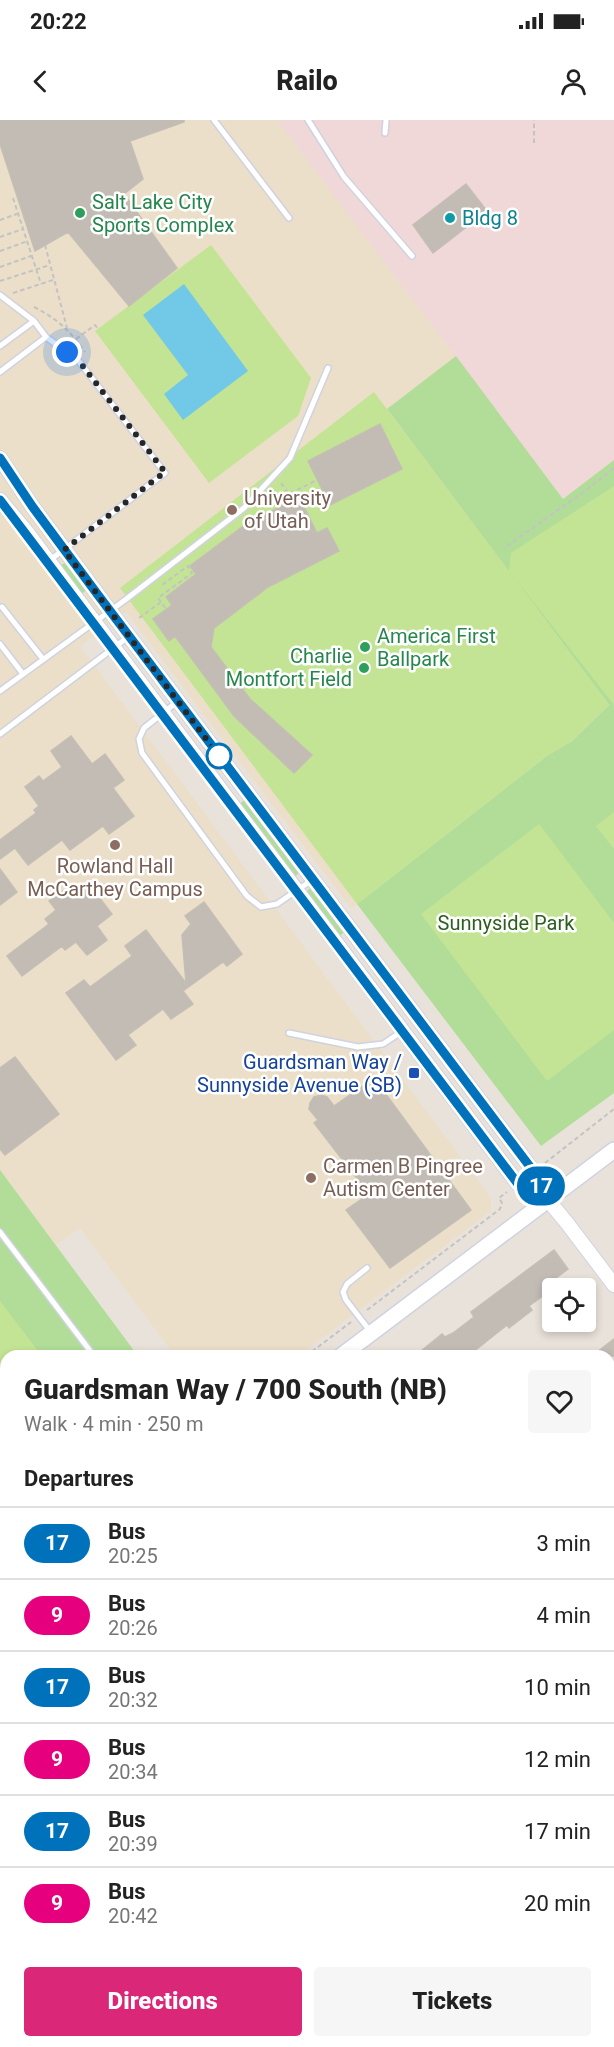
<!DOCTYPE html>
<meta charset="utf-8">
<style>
body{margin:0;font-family:Roboto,sans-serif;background:#f6f6f6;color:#222;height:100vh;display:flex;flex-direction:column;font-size:22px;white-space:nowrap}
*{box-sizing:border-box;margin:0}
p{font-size:20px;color:#767676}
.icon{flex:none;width:33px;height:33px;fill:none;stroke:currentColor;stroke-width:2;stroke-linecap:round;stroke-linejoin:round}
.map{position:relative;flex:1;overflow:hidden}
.panel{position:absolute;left:0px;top:1230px;width:615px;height:698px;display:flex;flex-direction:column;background:#fff;border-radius:18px 18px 0 0;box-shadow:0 3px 9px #0003}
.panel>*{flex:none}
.badge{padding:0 12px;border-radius:20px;font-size:21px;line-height:39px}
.controls{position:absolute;left:542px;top:1158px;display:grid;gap:12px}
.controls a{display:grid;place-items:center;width:54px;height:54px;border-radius:6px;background:#fff;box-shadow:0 3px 9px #0003;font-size:30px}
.you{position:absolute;width:30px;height:30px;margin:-15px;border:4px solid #fff;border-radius:50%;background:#1a73e8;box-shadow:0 0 0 9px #1a73e833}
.map>.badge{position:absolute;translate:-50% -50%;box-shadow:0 0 0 3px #fff}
h2{padding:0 24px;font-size:22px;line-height:54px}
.round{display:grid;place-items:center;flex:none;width:63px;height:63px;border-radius:6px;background:#f6f6f6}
.head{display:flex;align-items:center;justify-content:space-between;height:102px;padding:0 24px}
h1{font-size:28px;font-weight:800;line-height:45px}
.button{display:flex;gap:12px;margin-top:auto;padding:12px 24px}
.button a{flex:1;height:69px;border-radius:6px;background:#db2777;color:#fff;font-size:24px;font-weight:800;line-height:69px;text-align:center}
.button a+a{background:#f6f6f6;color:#222}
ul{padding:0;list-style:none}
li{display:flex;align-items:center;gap:18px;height:72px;padding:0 24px;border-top:2px solid #e0e0e0}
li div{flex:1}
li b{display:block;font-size:22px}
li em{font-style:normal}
li .badge{min-width:66px;font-weight:700;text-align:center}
.status{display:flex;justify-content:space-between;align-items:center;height:42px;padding:0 30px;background:#fff;direction:ltr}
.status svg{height:16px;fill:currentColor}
header{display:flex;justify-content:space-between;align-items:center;height:78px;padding:0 24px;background:#fff;font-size:27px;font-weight:800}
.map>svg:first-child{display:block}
.education{fill:#ebdfc9}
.medical{fill:#f0d7d8}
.green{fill:#b1dd98}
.pitch{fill:#c3e494}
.water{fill:#71c9e7}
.building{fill:#c2bcb5;stroke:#c4beb4;stroke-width:1.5}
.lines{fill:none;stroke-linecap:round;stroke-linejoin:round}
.service-casing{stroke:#cfd2e0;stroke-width:8}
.minor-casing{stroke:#cfd2e0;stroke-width:14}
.tertiary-casing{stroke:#cfd2e0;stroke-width:16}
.secondary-casing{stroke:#cfd2e0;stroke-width:18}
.path{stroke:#c3c3c3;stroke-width:2;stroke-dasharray:4.5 3;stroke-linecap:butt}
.service{stroke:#fff;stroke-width:5}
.minor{stroke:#fff;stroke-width:10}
.tertiary{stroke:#fff;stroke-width:14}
.secondary{stroke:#fff;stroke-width:15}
.line-casing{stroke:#fff;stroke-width:14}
.line{stroke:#0072bc;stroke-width:9}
.walk{stroke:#272727;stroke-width:6;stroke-dasharray:0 10.8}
.leisure-dot{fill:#2e9e5b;stroke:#fff;stroke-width:2}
.culture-dot{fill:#0f9aa8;stroke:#fff;stroke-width:2}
.education-dot{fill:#8d6e63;stroke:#fff;stroke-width:2}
.stop-dot{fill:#fff;stroke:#0072bc;stroke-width:3}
.transit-dot{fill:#1a4fb4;stroke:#fff;stroke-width:2}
.labels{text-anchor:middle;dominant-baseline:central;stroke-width:5;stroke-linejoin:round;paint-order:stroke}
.leisure-label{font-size:20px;fill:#27864d;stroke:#fff;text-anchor:start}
.culture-label{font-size:20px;fill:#0d838f;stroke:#fff;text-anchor:start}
.education-label{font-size:20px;fill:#785e54;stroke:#fff;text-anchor:start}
.park-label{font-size:20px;fill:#2b5f1d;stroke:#fff}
.transit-label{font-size:20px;fill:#164399;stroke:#fff;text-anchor:end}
</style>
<div class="status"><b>20:22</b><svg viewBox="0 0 49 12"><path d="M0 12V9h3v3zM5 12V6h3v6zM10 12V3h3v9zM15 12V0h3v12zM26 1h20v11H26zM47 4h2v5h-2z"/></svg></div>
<header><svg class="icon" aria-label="back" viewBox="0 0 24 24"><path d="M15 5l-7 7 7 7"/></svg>Railo<svg class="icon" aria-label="person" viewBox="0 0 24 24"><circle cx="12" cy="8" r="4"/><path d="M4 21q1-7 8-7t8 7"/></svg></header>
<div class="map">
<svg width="614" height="1927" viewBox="0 0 614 1927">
<rect width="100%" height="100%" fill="#e9e2da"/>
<path class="education" d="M0,0H277L456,236L388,289L548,635L351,788L126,492L80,526L491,1078V1091L298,1236H175L80,1108L56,1125L0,1051Z"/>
<path class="medical" d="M277,0H614V340L563,379Z"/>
<path class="green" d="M456,236L563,379L614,340V973L541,1026L357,784L548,635L572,621L609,585L387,289Z
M69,443L86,469L84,472L81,474L61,446L62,444Z
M246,679L300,751L296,756L294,757L238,685Z
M310,768L314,769L344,812L340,816L306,772Z
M0,1050L138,1236H6V1453L0,1457Z"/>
<path class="pitch" d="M211,125L311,258L298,296L209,363L95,211Z
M374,272L509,451L511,433L614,366V585L510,452L609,585L572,621L548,635L357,784L120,468Z
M614,692V729L596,706Z
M539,704L614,803V910L547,961L421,794Z
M0,1181L42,1236H6V1414L0,1406Z"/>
<path class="water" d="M184,164L248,251L183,300L164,274L188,255L143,195Z"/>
<path class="building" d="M0,0H184V2L130,21L143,59L124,74L177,148L129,186L68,112L35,131L0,24Z
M466,64L487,91L433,133L413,105Z
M380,304L402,349L330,385L308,341Z
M299,377L317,413L327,408L339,431L268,467L230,496L214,508L211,527L250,579L312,635L294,653L234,596L175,516L169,521L153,499L172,485L166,477L196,454L190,446L245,405Z
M71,616L92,644L105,634L124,660L113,668L134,696L109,714L103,706L70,730L62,720L28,745L15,728L0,739V720L36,693L34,690L39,686L25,667L39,656L43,661L62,647L51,631Z
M0,749L17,772L0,785Z
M89,764L112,794L97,806L107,820L87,835L76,822L65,830L62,826L22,856L7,836L49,804L45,799L56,790L49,781L67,768L74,776Z
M204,782L242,834L227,846L223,842L183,871L193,884L171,899L163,889L128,915L136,925L116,940L66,873L84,860L90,867L132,836L125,826L146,810L186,863L182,815L191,804L185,796Z
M15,937L59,994L5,1035L0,1029V948Z
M374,958L471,1090L390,1148L346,1090L369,1074L314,1003L318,1000L309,989L310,983L314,977L321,975L327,977L334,986Z
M554,1130L568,1149L548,1164L552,1169L529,1186L532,1190L509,1208L507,1205L468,1236H415L442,1214L445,1217L453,1213L474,1197L471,1192Z
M614,1219V1236H592Z"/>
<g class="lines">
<defs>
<path id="service" d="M214,0L289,98
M308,0L344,57L412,136
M385,13L386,0
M0,175L34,201L46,217L78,240L165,353L50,440
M0,226L34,201
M0,252L46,217
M2,487L43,539
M0,524L23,554
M0,571L125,480L244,388L290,338L328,248
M177,582L144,608L139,619L142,633L247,776L261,787L277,784L312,760
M0,614L128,517
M289,913L358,927L383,924L401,912
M0,1112L94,1236
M367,1148L347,1164L343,1172L346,1180L370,1211
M609,1367L614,1370
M609,1787L614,1783"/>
<path id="minor" d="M609,1488L614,1490
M609,1633L614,1629
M444,1927L447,1922"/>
<path id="tertiary" d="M0,338L32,386L110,491L534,1052L548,1080L567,1103L614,1165
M0,380L26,411L518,1064L548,1080
M609,1331L614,1327
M0,1798L6,1794
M581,1922L585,1927"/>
<path id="secondary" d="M341,1236L614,1030
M0,1492L6,1488"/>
</defs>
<use href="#service" class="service-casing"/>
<use href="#minor" class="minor-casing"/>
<use href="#tertiary" class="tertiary-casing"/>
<use href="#secondary" class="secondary-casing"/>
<path class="path" d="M534,23V0
M13,78L41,164
M0,100L17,94
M0,117L23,109
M45,125L67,208
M0,131L28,121
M0,147L31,136
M0,161L50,145
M13,173L53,160
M34,187C59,200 69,210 85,232
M76,219L95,205L98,209
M281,363L289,374L317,360
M507,426L585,371L614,348
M161,482L158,478L192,453L188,446L162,465
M139,498L161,482L166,489
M545,1043L614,989
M367,1190L500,1089L502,1083L499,1078L507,1072
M306,1236L351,1202
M0,1454L6,1449"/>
<use href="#service" class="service"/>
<use href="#minor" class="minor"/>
<use href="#tertiary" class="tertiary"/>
<use href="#secondary" class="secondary"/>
</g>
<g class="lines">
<defs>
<path id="line" d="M0,338L32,386L98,475L534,1052L548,1080L518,1064L0,380"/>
</defs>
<use href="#line" class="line-casing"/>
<use href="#line" class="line"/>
<path class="walk" d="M67,232L78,240L165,352L64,430L219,636"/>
</g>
<g class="leisure-dot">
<circle cx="80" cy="93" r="6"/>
<circle cx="365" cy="527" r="6"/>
<circle cx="364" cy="548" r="6"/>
</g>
<circle class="culture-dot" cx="450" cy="98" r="6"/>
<g class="education-dot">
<circle cx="232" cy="390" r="6"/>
<circle cx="115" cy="725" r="6"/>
<circle cx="311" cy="1058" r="6"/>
</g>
<circle class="stop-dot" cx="219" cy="636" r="12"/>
<rect class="transit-dot" x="408" y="947" width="12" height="12" rx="3"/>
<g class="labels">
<g class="leisure-label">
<text x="92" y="82">Salt Lake City<tspan x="92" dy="23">Sports Complex</tspan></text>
<text x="377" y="516">America First<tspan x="377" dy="23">Ballpark</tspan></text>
<text x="352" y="536" text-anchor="end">Charlie<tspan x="352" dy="23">Montfort Field</tspan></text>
</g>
<g class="culture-label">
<text x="462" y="98">Bldg 8</text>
</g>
<g class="education-label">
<text x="244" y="378">University<tspan x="244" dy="23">of Utah</tspan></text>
<text x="115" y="746" text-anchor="middle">Rowland Hall<tspan x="115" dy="23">McCarthey Campus</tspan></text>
<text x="323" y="1046">Carmen B Pingree<tspan x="323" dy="23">Autism Center</tspan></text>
</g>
<g class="park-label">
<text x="506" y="803">Sunnyside Park</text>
</g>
<g class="transit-label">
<text x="402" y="942">Guardsman Way /<tspan x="402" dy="23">Sunnyside Avenue (SB)</tspan></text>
</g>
</g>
</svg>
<div class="controls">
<a><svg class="icon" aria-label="locate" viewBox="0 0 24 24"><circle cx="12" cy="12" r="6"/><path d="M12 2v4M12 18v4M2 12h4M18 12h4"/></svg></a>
</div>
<div class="you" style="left:67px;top:232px"></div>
<b class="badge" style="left:541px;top:1066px;background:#0072bc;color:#fff">17</b>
<section class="panel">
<div class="head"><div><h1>Guardsman Way / 700 South (NB)</h1><p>Walk · 4 min · 250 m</p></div><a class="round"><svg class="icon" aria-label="heart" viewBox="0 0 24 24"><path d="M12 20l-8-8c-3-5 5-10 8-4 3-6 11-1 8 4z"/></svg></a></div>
<h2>Departures</h2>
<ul>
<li><span class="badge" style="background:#0072bc;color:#fff">17</span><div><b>Bus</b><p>20:25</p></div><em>3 min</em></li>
<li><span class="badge" style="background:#e6007e;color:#fff">9</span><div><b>Bus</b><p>20:26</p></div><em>4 min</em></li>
<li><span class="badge" style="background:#0072bc;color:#fff">17</span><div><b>Bus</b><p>20:32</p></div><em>10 min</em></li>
<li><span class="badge" style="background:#e6007e;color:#fff">9</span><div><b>Bus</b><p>20:34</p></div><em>12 min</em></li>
<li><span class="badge" style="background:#0072bc;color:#fff">17</span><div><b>Bus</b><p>20:39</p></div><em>17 min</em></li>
<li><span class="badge" style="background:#e6007e;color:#fff">9</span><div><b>Bus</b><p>20:42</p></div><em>20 min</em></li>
</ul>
<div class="button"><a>Directions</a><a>Tickets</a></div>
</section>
</div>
